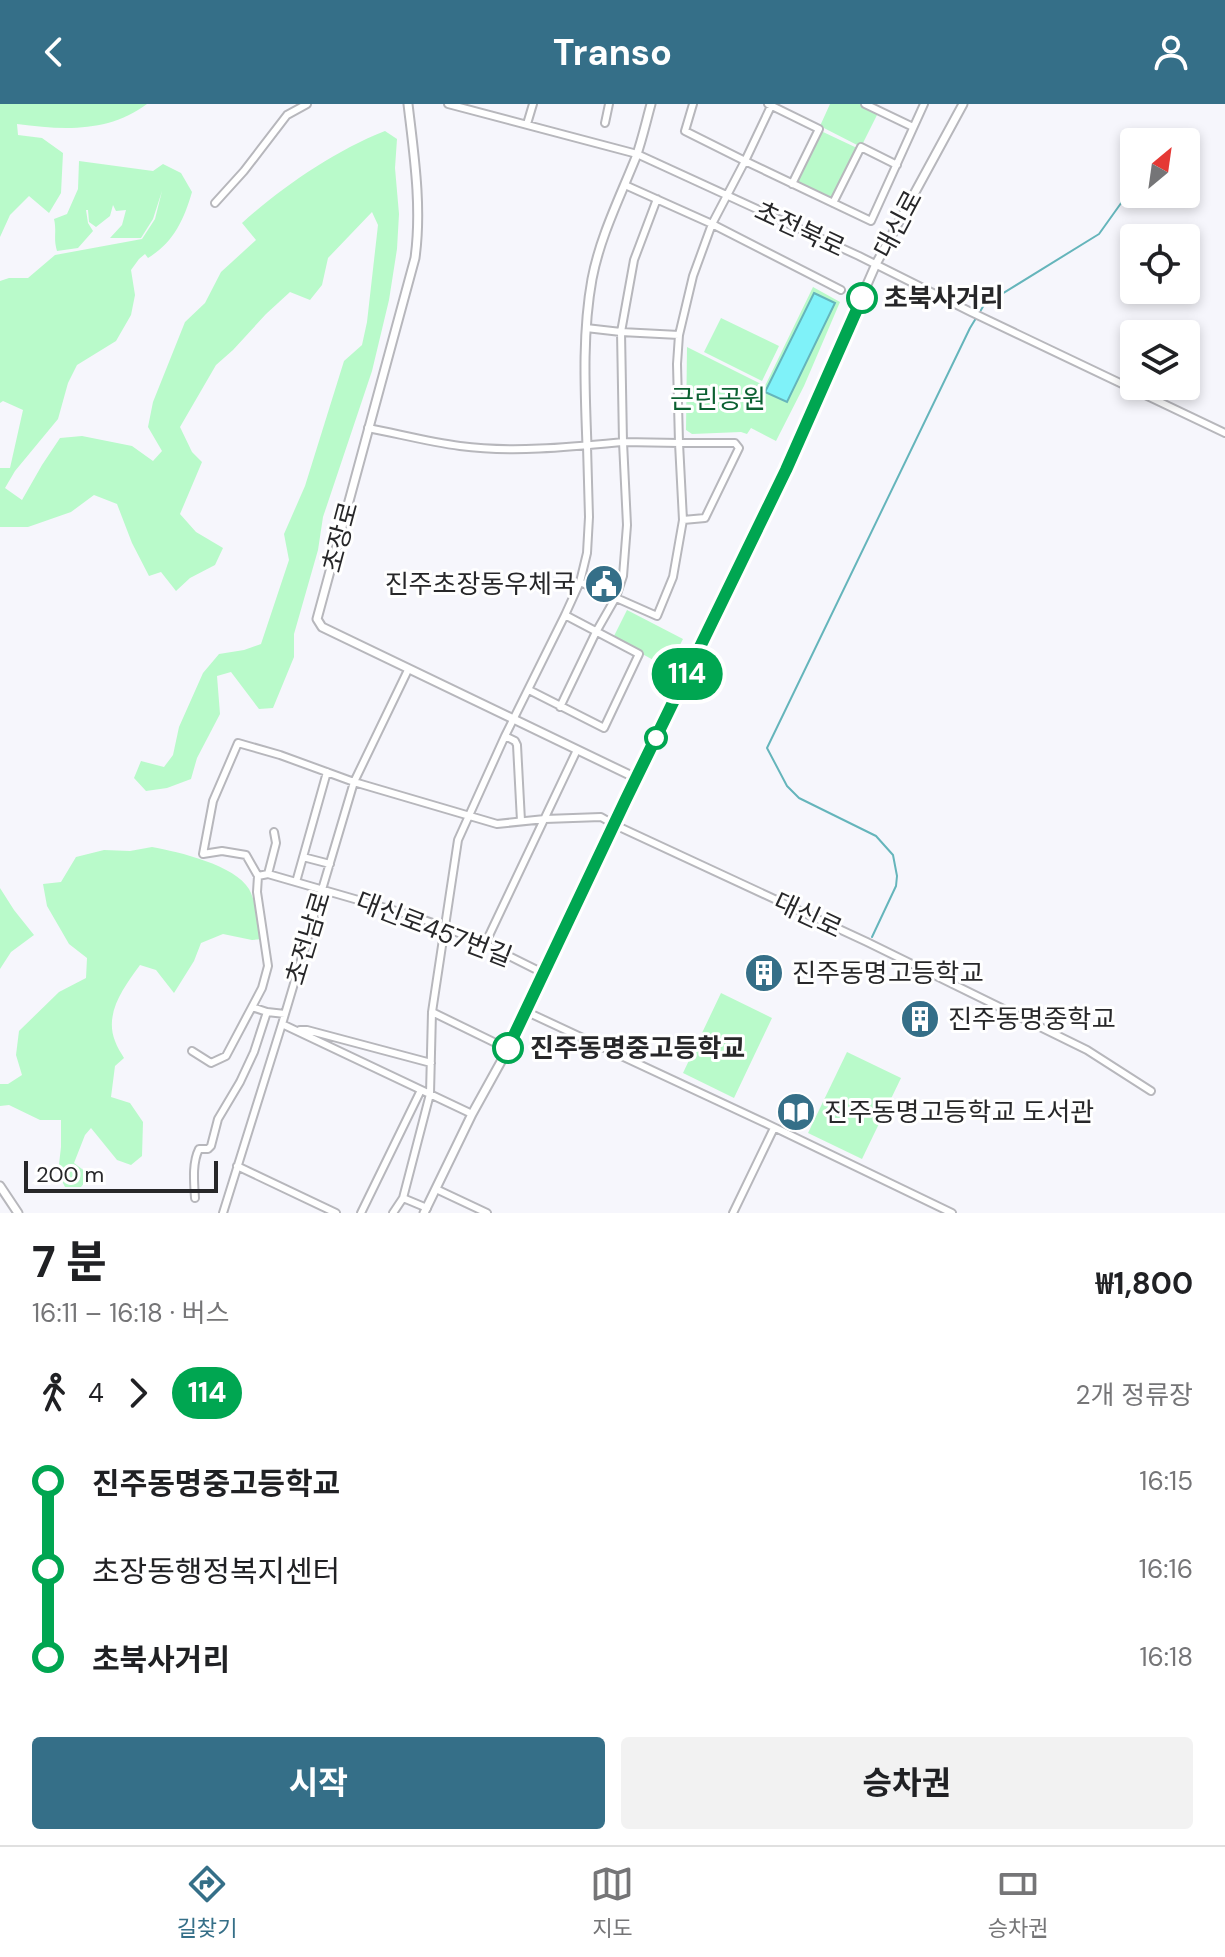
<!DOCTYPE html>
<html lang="ko">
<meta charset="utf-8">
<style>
body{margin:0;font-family:"DM Sans","Noto Sans KR",sans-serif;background:#f2f2f2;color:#202124;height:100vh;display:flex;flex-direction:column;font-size:30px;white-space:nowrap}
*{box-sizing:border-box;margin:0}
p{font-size:26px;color:#757577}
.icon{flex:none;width:44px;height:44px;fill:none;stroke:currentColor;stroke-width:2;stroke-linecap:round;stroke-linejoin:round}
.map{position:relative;height:1109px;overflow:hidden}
.drawer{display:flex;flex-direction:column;background:#fff;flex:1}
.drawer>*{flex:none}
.badge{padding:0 16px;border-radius:26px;font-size:28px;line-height:52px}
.needle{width:52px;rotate:29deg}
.fabs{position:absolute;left:1120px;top:24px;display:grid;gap:16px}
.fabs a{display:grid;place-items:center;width:80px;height:80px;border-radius:8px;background:#fff;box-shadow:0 4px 12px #0003;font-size:40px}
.scale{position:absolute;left:24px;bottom:20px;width:194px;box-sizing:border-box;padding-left:8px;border:4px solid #272729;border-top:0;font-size:22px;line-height:28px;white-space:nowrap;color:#272729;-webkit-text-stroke:6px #fff;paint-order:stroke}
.map>.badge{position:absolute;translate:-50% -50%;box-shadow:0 0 0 4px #fff}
.legs{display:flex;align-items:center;gap:12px;height:88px;padding:0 32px;font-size:26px}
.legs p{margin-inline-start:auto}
.summary{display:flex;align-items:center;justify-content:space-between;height:136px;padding:0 32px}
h1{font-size:44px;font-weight:700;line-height:60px}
.action{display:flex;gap:16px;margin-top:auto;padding:16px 32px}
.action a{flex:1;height:92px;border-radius:8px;background:#356f88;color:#fff;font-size:32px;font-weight:700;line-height:92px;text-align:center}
.action a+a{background:#f2f2f2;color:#202124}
ul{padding:0 32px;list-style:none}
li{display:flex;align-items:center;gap:28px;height:88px;font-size:30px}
li i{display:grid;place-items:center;width:12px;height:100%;margin:0 10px;background:currentColor}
li i::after{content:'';width:20px;height:20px;margin:-10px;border:6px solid;border-radius:50%;background:#fff}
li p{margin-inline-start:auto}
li:first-child i{background:linear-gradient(#0000 50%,currentColor 0)}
li:last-child i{background:linear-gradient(currentColor 50%,#0000 0)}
header{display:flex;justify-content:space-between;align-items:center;height:104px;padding:0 32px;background:#356f88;color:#fff;font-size:36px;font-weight:700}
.tab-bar{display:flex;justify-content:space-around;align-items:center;height:112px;border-top:2px solid #e0e0e0;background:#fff;font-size:22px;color:#757577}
.tab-bar a{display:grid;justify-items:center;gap:4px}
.tab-bar .current{color:#356f88}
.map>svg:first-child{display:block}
.green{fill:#b9faca}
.water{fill:#7ff2f9;stroke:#65b5bb;stroke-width:2}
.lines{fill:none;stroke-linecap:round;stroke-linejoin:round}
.stream{stroke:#65b5bb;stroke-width:2}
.minor-casing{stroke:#b7b7bc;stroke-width:10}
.tertiary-casing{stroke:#b7b7bc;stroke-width:11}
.minor{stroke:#fff;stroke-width:6}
.tertiary{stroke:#fff;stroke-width:7}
.line-1-casing{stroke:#fff;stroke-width:18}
.line-1{stroke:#00a651;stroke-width:12}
.stop-1-dot{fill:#fff;stroke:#00a651;stroke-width:4}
.labels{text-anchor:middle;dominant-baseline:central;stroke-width:6;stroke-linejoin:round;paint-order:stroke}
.street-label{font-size:26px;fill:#272729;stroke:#fff}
.stop-label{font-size:26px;font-weight:bold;fill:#272729;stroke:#fff;text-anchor:start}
.park-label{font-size:26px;fill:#0c6132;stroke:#fff}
.poi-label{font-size:26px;fill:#272729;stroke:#fff;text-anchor:start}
</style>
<header><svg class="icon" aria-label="back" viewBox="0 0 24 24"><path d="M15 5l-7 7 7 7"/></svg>Transo<svg class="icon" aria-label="person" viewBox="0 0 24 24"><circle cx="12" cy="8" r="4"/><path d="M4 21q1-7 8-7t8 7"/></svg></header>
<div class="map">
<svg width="1225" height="1109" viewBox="0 0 1225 1109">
<rect width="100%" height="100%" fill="#f6f6fc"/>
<path class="green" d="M0,0H147C108,29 63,26 17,20L18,31L42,34L63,49L61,89L49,109L29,92L10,111L0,133Z
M830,0H865L879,7L861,43L820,22Z
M385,27L397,35L395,64L399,110L397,145L389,196L372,267L323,413L318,446L294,530V553L273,604L259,605L231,568L217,572L220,610L197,654L191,675L167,684L146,687L134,674L141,657L164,663L173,651L179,623L203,569L219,550L244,546L261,540L289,456L284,430L305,382L344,257L362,241L367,218L378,121L372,108L328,154L322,181L310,196L290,188L266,210L233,246L216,261L180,323L192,348L202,358L180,410L196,428L223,444L215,461L190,474L176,487L161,468L149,472L132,439L117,400L94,391L71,408L28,423H0V364H10L23,306L3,297L0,299V177L9,174H28L55,151L142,135L155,115L162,87L153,115L141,134H110L122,121L126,106L116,107L113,101L110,112L96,123L89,118L88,106H86L88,119L93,127L78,144L57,147C53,134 57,128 54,115L67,110L78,85L79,57L153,67L163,60L181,69L192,88C184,116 173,139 148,154L145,150L139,155L131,166L135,191L131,211L116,237L77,261L68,279L58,315L15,367L5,384L22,396L42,361L60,334L82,332L132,342L153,357L162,347L148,323L153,298L185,218L205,199L221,168L256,136L242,119C282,83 334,47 385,27Z
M821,27L857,44L831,95L796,79Z
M813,183L840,198L804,282L776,337L751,324L747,330L741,328L692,330L686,326L687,243L765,282Z
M721,214L779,242L762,277L704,248Z
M627,506L683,535L668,564L613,534Z
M152,743C179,748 235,761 249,785C256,798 259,821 263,835L252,836L223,830L201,839L194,857L174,889L156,866L140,861C124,883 104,909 115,937C117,943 121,949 124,954L115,962L111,993L130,999L143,1018L142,1052L131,1061L117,1056L91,1024L85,1031L74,1059L90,1071L81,1083H65L58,1069L61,1043V1016H40L9,1001L0,1002V980H8L22,971L16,951L19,927L59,888L86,874L87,854L69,840L47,802L43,780L61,778L76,753L104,746L130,747Z
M0,784L14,806L34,831L11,848L0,865Z
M721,889L772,914L734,994L683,969Z
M847,948L901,974L862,1055L808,1029Z"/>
<path class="water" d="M814,189L835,199L787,298L765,288Z"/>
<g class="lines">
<path class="stream" d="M872,833L896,782L897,772L893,751L876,732L799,694L787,682L767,644L970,224L984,201L1099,130L1134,81"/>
<defs>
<path id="minor" d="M448,0L637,50L859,152L971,208L1225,329
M693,0L685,27L745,57L871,117L924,0
M768,0L819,25L792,80
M865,0L913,23
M605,19L609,0
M527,20L533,0
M625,81L712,120L841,186
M657,95L634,156L621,228L679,231
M215,99L244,67L287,11L307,0
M833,99L861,43L897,61
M368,324C399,330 430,338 460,342C512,349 571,343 623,338L621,228L586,224
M679,339H735L739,344L705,414L683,416Z
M580,478L657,512L673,473L683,416
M529,586L604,624L639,550L565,511
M560,603L596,528L616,493L623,472L627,421L623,338L679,339L677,260L679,231L693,172L712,120L745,57L772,0
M505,632L515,637L517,641L521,717
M303,753L330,760
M268,770L276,739L274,728
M258,772L257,788L268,862L262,884L252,903L267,908
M296,778L327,668
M485,840L577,646
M543,869L485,840L444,823L410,811L268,770L258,772L246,751L222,747L203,750L213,697L238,639L280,651L354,678L497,720L545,715L601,713L615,721L867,838L1087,946L1151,987
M525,907L763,1018L952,1109
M432,908L508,945
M282,920L472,1010
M300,926H307L431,959
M192,947L211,959L226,952L252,903
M237,1062L336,1109
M436,1085L487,1109
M195,1094C194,1078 192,1059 199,1045H208L211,1042L218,1015L240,978L254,948L267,908L285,910
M403,1094L427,1104
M223,1109L282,920L354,678L408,566
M361,1109L421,986
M393,1109L403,1094L430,990L432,908L458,736L505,632L565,511L580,478L587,449L589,413L587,342
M733,1109L774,1024"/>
<path id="tertiary" d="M408,0C414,51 422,103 415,154L317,515L322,523L636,674
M587,342C585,287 582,230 592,175C600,133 620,93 636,53C642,36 646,18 651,0
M0,1082L18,1109
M424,1109L472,1010L508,945L626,695L786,366L876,160L963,0"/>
</defs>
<use href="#minor" class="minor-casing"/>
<use href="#tertiary" class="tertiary-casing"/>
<use href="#minor" class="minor"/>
<use href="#tertiary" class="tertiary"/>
</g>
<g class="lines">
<defs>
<path id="line-1" d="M508,944L626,695L786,366L862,194"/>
</defs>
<use href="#line-1" class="line-1-casing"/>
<use href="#line-1" class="line-1"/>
</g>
<defs>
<symbol id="civic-disc" viewBox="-11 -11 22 22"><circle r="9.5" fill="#356f88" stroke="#fff"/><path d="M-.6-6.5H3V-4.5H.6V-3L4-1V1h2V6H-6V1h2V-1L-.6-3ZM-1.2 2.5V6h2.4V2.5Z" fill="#fff"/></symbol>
<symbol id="building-disc" viewBox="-11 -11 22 22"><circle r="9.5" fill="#356f88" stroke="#fff"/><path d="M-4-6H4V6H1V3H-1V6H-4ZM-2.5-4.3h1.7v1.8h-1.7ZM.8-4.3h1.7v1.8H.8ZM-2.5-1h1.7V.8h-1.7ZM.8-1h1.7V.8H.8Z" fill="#fff"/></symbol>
<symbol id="library-disc" viewBox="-11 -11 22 22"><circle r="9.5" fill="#356f88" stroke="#fff"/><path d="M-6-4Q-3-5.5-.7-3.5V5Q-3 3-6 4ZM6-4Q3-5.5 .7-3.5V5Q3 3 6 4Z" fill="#fff"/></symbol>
</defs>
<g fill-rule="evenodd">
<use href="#civic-disc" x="582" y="458" width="44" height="44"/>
<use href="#building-disc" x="742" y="847" width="44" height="44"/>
<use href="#building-disc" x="898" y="893" width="44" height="44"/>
<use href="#library-disc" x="774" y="986" width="44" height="44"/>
</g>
<g class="stop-1-dot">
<circle cx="862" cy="194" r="14"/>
<circle cx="656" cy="634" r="10"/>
<circle cx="508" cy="944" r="14"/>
</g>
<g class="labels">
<g class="street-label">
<text transform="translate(898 120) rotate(-62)">대신로</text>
<text transform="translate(800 125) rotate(25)">초전북로</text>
<text transform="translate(340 433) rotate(-75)">초장로</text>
<text transform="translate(808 811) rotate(25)">대신로</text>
<text transform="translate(434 825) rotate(21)">대신로457번길</text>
<text transform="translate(308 834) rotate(-73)">초전남로</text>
</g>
<g class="stop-label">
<text x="884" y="194">초북사거리</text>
<text x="530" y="944">진주동명중고등학교</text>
</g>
<g class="park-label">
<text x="718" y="295">근린공원</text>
</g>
<g class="poi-label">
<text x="576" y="480" text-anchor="end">진주초장동우체국</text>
<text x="792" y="869">진주동명고등학교</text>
<text x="948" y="915">진주동명중학교</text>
<text x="824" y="1008">진주동명고등학교 도서관</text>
</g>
</g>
</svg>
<div class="fabs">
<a><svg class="needle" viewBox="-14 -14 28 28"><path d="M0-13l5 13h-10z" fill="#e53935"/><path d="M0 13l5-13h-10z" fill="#757577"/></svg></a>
<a><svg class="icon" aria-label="locate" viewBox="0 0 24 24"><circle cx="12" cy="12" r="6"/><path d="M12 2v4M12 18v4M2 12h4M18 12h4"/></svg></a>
<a><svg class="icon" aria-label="layers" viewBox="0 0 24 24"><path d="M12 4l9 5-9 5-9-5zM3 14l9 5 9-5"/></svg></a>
</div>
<div class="scale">200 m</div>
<b class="badge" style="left:687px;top:570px;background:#00a651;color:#fff">114</b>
</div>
<section class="drawer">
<div class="summary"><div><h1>7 분</h1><p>16:11 – 16:18 · 버스</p></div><b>₩1,800</b></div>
<div class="legs"><svg class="icon" aria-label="walk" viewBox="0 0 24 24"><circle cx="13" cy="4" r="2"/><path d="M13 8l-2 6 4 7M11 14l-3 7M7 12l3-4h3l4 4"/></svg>4<svg class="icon" aria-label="forward" viewBox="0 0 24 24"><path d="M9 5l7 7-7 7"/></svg><b class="badge" style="background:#00a651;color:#fff">114</b><p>2개 정류장</p></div>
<ul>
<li><i style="color:#00a651"></i><b>진주동명중고등학교</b><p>16:15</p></li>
<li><i style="color:#00a651"></i><span>초장동행정복지센터</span><p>16:16</p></li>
<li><i style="color:#00a651"></i><b>초북사거리</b><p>16:18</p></li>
</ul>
<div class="action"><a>시작</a><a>승차권</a></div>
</section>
<nav class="tab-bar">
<a class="current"><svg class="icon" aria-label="directions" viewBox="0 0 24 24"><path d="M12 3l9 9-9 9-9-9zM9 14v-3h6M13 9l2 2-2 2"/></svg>길찾기</a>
<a><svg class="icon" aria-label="map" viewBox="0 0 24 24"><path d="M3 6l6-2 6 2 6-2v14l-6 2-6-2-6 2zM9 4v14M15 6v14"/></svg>지도</a>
<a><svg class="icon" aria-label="tickets" viewBox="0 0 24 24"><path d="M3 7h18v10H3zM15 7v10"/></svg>승차권</a>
</nav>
